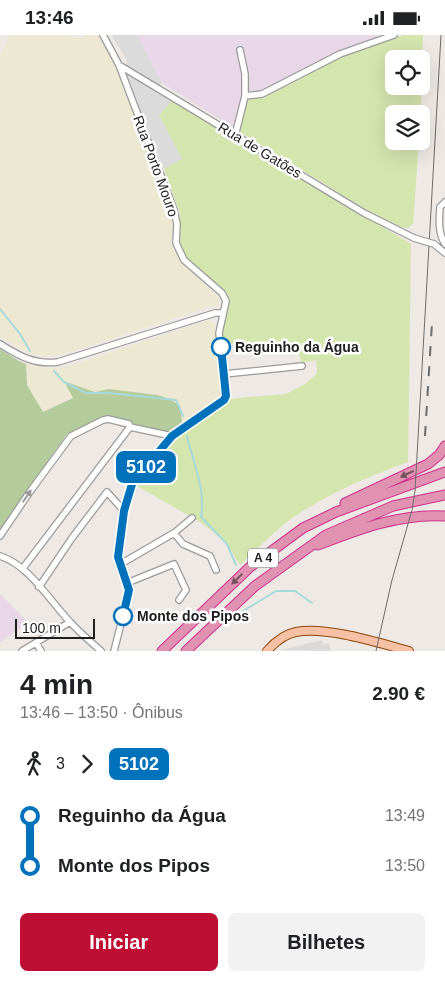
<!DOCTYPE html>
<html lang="pt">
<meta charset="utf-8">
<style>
body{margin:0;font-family:Helvetica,sans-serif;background:#f2f2f2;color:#202124;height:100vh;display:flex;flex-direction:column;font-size:19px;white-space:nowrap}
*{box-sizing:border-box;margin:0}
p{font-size:16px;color:#757577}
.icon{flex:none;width:28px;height:28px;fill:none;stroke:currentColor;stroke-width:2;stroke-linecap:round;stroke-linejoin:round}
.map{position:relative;height:616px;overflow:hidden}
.side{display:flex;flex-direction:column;background:#fff;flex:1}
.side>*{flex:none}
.badge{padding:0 10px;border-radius:8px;font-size:18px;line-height:32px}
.tools{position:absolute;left:385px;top:15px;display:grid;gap:10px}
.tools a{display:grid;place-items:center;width:45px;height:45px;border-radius:8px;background:#fff;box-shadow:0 5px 20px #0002;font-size:25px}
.scale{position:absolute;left:15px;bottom:12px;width:80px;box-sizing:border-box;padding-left:5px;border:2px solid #1e1e1e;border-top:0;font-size:14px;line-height:18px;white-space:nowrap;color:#1e1e1e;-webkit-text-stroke:4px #fff;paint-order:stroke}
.map>.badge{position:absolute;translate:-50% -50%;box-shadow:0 0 0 2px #fff}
.legs{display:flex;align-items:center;gap:8px;height:55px;padding:0 20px;font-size:16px}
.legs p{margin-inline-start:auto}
.headline{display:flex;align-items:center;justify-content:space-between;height:85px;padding:0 20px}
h1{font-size:28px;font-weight:700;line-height:38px}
.cta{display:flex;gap:10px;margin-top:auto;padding:10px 20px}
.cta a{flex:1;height:58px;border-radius:8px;background:#bf0e34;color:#fff;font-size:20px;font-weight:700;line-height:58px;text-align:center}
.cta a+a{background:#f2f2f2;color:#202124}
ul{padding:0 20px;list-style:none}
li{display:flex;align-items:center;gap:18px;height:50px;font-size:19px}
li i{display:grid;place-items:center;width:8px;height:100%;margin:0 6px;background:currentColor}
li i::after{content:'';width:12px;height:12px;margin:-6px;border:4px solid;border-radius:50%;background:#fff}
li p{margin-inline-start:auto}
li:first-child i{background:linear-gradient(#0000 50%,currentColor 0)}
li:last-child i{background:linear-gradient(currentColor 50%,#0000 0)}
.status{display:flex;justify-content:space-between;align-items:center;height:35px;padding:0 25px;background:#fff;direction:ltr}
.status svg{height:14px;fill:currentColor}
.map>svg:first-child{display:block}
.residential{fill:#dcdbdb}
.industrial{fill:#e7d7e7}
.farmland{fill:#ece8d1}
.grass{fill:#d5e5ae;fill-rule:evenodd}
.forest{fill:#b4cb9c}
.parking{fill:#dadada}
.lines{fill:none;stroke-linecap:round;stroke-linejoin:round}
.stream{stroke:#a8d9d9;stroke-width:2}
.minor-casing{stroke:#9b9b9b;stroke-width:8}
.major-casing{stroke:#8e460a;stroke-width:10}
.highway-casing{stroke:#ce3088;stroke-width:11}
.minor{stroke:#fff;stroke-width:5.5}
.major{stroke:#f5c0a3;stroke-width:8}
.highway{stroke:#e192b1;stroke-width:9}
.tram{stroke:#6c6c6c;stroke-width:1}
.rail{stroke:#6c6c6c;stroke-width:2;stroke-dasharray:10 10;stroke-linecap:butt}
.minor-bridge-casing{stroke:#9b9b9b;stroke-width:8;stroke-linecap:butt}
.minor-bridge{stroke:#fff;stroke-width:5.5}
.oneway{fill:#765260}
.oneway2{fill:#9a9a9a}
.line-1-casing{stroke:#fff;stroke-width:11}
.line-1{stroke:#0072bc;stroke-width:8}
.stop-1-dot{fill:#fff;stroke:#0072bc;stroke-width:2.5}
.labels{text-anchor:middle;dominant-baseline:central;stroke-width:5;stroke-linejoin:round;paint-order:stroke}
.shield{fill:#fff;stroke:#626262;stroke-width:1}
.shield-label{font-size:12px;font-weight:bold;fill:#1e1e1e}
.street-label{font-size:14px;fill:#1e1e1e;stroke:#fff}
.stop-label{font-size:14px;font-weight:bold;fill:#1e1e1e;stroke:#fff;text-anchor:start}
</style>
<div class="status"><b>13:46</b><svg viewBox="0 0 49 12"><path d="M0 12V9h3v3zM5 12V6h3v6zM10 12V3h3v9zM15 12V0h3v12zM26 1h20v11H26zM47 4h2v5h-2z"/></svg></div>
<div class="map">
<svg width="445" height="616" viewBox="0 0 445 616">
<rect width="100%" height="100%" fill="#eee9e5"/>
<path class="residential" d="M111,0H137L162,48L158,56L173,65L159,80L183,124L164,134L125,40L127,25Z"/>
<path class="industrial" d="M137,0H378L382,9L341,21L301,43L279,52L263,61L247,64L240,97L162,48Z
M0,559L29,588L0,607Z"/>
<path class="farmland" d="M9,0H68L81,4L84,0H97L118,31L174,188L171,208L182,228L220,264L219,269L61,320L42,321L28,318L0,302V22Z
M209,285L215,289V300L222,360L219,366L182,387L180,371L157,360L109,354L95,357L69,348L73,362L43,377L27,350L26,329L49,333L66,332Z"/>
<path class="grass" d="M404,0H423L421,82V79H394V106H419L413,189L408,193L401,192L378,182L240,97L247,64L263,61L279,52L301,43L341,21ZM394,24H421V51H394Z
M173,65L411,209L408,427C367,442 327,459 291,484C273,497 257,515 240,530L224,505L200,487L137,451C154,429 170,408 192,391C204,381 219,376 228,364L286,359L305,349L317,338L316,325L302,328L296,312L222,308L221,297L229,268L226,257L185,222L179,205L180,179L164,134L182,124L159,80Z"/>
<path class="forest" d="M0,314L19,326L26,329L27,350L43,377L73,363L66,350L69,348L95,357L109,354L157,360L170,364L180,371L182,387L168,397L134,389L130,386L101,382L67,399L0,495Z"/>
<path class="parking" d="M322,605L323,609L329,608L331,616L280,615Z"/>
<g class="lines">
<path class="stream" d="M0,274L20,299L30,316
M54,336L64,347L86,358H109L176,365L183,381
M187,401C193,428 206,454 201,482L227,509L236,530
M243,576L276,556H295L312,568"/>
<defs>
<path id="minor" d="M103,0L119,30L174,175L177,189L176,208L184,225L222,258L226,266L219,298L224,339V365L172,401L132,449L124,476L118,522L119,530L127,548L128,561L114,616
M240,15L245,39V61
M119,30L364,178L414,203
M235,101L245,61L262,59L340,19L394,0
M445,167L440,172C439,185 438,198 445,209
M434,209L445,218
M0,309C19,321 35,330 58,327L215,278H223
M224,339L302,331
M174,498L183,509L210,521L216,535
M0,501L29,458L71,401L103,385L108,384L129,389L130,392L172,401
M0,521C29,530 49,565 70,587C79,597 90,606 101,616
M119,530L174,498L192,483
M23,533L130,392
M127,548L174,529L186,555L179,565
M39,552L72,503L107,457L124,476
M36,608L41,616
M22,616L70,587"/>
<path id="major" d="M267,616C275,607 284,599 296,597C326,591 379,608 409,616"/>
<path id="highway" d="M345,468L428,429L439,420L445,411
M318,510C359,494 401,478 445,481
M162,616L250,532L303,493L336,477L445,437
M186,616L255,551L326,500L393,471L445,460"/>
</defs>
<use href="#minor" class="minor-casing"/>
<use href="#major" class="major-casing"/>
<use href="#highway" class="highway-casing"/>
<use href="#minor" class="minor"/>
<use href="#major" class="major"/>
<use href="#highway" class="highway"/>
<path class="tram" d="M376,616L392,545L412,475L415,456L441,0"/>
<path class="rail" d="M425,401L432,288"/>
<defs>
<path id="minor-bridge" d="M414,203L434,209"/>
</defs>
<use href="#minor-bridge" class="minor-bridge-casing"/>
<use href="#minor-bridge" class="minor-bridge"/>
</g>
<defs><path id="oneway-solid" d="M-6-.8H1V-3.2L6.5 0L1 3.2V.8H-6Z" transform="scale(1.25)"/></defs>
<g class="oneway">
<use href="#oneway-solid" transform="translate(407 439) rotate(155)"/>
<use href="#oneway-solid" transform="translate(237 544) rotate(136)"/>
</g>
<use class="oneway2" href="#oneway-solid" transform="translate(27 461) rotate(-56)"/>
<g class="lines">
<defs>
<path id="line-1" d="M123,581L129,555L118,522L124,476L132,449L172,401L224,365L226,361L221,312"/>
</defs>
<use href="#line-1" class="line-1-casing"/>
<use href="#line-1" class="line-1"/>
</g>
<g class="stop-1-dot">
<circle cx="221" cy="312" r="9"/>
<circle cx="123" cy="581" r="9"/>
</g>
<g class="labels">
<rect class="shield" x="248" y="513.5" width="30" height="19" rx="4"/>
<g class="shield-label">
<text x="263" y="523">A 4</text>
</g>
<g class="street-label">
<text transform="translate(260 115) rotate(31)">Rua de Gatões</text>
<text transform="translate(156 131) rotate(70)">Rua Porto Mouro</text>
</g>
<g class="stop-label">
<text x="235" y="312">Reguinho da Água</text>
<text x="137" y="581">Monte dos Pipos</text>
</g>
</g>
</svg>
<div class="tools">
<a><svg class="icon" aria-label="locate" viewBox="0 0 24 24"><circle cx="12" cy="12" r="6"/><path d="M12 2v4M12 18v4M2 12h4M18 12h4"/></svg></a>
<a><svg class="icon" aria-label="layers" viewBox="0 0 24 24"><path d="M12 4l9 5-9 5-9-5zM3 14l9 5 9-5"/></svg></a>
</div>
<div class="scale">100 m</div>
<b class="badge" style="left:146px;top:432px;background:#0072bc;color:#fff">5102</b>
</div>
<section class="side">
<div class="headline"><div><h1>4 min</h1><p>13:46 – 13:50 · Ônibus</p></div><b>2.90 €</b></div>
<div class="legs"><svg class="icon" aria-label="walk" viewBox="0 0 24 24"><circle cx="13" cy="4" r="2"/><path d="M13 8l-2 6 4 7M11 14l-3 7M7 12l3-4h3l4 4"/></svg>3<svg class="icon" aria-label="forward" viewBox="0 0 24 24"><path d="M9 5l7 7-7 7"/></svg><b class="badge" style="background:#0072bc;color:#fff">5102</b></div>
<ul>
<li><i style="color:#0072bc"></i><b>Reguinho da Água</b><p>13:49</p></li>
<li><i style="color:#0072bc"></i><b>Monte dos Pipos</b><p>13:50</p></li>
</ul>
<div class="cta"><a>Iniciar</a><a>Bilhetes</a></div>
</section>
